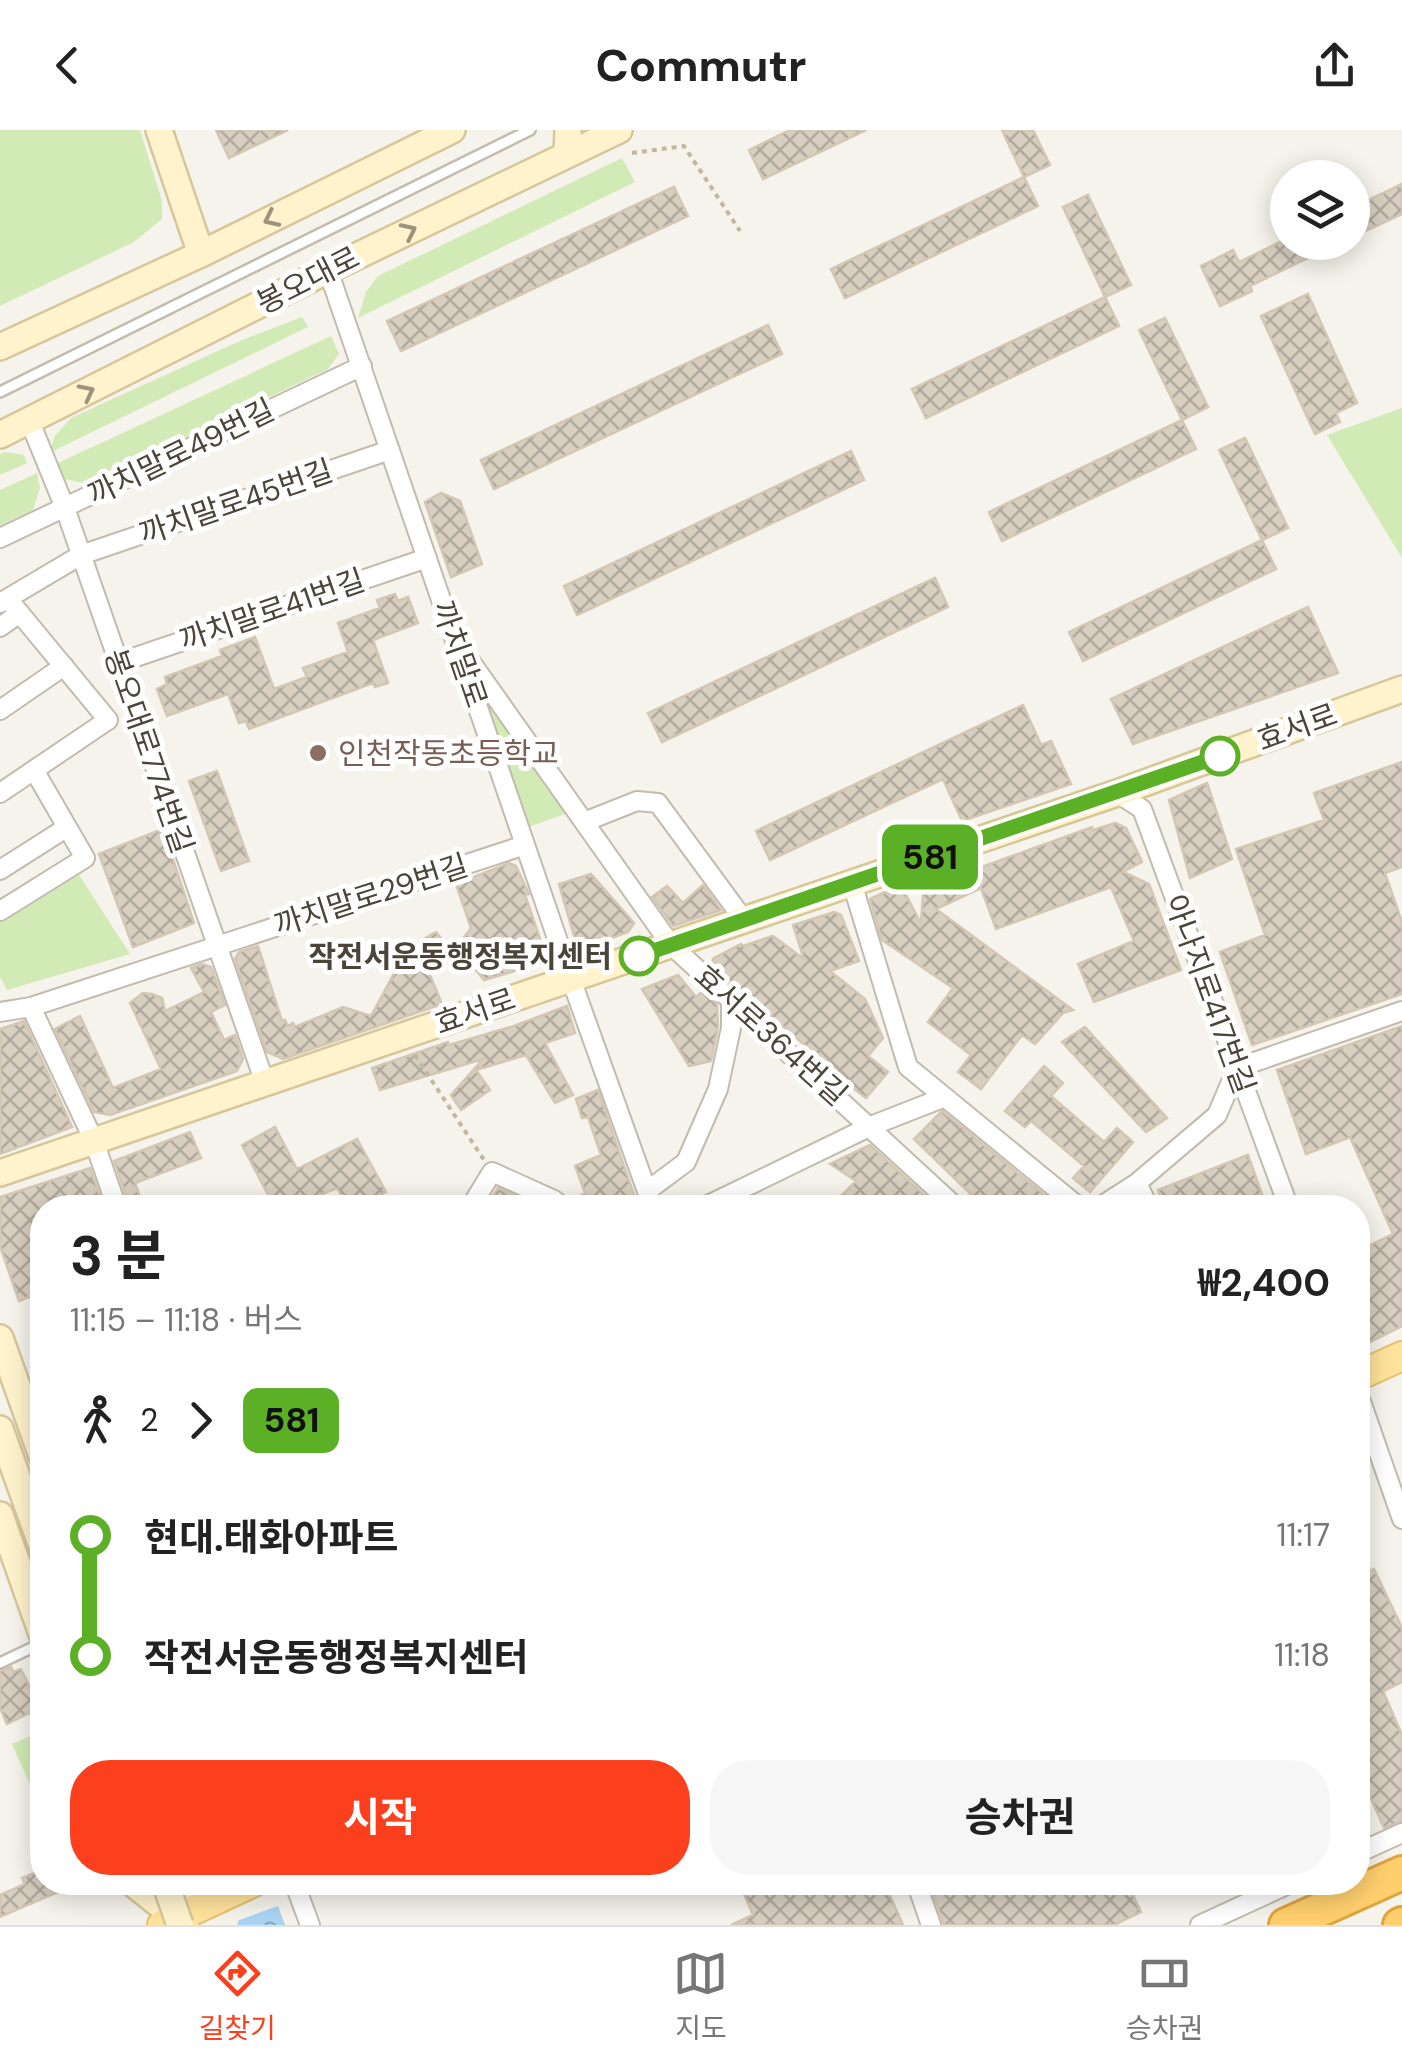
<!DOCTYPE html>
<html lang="ko">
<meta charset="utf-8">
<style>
body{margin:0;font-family:"DM Sans","Noto Sans KR",sans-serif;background:#f6f6f6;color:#222;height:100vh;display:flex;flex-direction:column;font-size:38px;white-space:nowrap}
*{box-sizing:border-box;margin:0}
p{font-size:32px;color:#767676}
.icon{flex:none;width:55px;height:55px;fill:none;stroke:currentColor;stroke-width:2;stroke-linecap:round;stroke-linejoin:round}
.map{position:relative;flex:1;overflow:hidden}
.panel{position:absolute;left:30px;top:1065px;width:1340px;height:700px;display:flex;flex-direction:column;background:#fff;border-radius:40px;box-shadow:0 5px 25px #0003}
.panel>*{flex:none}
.badge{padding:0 20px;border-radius:15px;font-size:35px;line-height:65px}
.fabs{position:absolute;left:1270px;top:30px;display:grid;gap:20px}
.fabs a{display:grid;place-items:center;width:100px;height:100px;border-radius:50%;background:#fff;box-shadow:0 5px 25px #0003;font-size:50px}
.map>.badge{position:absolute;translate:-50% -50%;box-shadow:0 0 0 5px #fff}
.legs{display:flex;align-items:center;gap:15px;height:110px;padding:0 40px;font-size:32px}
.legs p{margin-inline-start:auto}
.overview{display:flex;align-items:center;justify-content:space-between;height:170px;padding:0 40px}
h1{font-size:55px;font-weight:700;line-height:75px}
.action{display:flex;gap:20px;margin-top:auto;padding:20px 40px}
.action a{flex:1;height:115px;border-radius:40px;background:#fc3f1d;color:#fff;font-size:40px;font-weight:700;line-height:115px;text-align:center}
.action a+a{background:#f6f6f6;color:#222}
ul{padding:0 40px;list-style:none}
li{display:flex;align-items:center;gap:35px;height:120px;font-size:38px}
li i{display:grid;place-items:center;width:15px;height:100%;margin:0 12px;background:currentColor}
li i::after{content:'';width:25px;height:25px;margin:-12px;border:8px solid;border-radius:50%;background:#fff}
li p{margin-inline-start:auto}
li:first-child i{background:linear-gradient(#0000 50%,currentColor 0)}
li:last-child i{background:linear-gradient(currentColor 50%,#0000 0)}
header{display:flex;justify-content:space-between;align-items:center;height:130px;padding:0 40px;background:#fff;font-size:45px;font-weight:700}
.tabs{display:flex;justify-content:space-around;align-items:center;height:140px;border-top:2px solid #e0e0e0;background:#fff;font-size:28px;color:#767676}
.tabs a{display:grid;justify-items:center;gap:5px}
.tabs .current{color:#fc3f1d}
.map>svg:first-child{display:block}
.green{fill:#d2eab5}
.water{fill:url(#water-ripples)}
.building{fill:url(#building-cross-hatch);stroke:#d3c7b4;stroke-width:2.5}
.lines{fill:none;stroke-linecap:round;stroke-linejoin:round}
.lane-casing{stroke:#c2bbae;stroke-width:14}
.street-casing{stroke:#c2bbae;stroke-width:22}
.secondary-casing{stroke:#d6c79b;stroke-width:30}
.primary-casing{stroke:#e6c16a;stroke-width:32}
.highway-casing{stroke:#e0a43c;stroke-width:38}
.path{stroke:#c4b79f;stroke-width:4;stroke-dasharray:5 5;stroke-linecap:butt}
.lane{stroke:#fff;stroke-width:9}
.street{stroke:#fff;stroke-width:18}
.secondary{stroke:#fff3cd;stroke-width:25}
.primary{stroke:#ffe39c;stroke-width:28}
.highway{stroke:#ffcf6e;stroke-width:32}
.secondary-bridge-casing{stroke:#d6c79b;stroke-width:30;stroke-linecap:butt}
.secondary-bridge{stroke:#fff3cd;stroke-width:25}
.oneway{stroke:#9c937c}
.line-1-casing{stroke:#fff;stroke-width:22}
.line-1{stroke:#5bb025;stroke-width:15}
.education-dot{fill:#8d6e63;stroke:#fff;stroke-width:4}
.stop-1-dot{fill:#fff;stroke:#5bb025;stroke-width:5}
.labels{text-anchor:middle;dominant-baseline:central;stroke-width:10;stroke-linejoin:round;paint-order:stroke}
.street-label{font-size:30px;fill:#4b4439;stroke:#fff}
.education-label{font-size:30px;fill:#785e54;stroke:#fff;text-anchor:start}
.stop-label{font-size:30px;font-weight:bold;fill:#4b4439;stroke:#fff;text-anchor:end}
</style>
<header><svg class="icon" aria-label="back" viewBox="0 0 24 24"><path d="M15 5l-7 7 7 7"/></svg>Commutr<svg class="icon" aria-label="share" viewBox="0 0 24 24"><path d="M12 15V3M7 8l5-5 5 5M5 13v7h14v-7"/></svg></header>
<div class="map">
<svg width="1402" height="1795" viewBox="0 0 1402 1795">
<defs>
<pattern id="water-ripples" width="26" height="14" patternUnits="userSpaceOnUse" patternTransform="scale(2.5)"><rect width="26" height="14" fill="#a9d4f2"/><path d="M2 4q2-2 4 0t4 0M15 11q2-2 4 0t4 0" fill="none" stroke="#8caec5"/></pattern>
<pattern id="building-cross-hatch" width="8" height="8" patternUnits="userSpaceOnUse" patternTransform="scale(2.5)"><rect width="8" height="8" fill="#d8cfc1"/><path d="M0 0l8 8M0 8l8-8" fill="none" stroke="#b1aa9e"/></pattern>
</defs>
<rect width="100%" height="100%" fill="#f6f3ec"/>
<path class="green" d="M0,0H140L162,71V89L134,112L0,176Z
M622,28L635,52L358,188L366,162L378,146Z
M302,187L308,197L49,323L55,306L71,288L242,210Z
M331,206L339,224L328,239L87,354L65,349L58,333Z
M1402,278V428L1327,305Z
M6,322L24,325L27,333L0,345V324Z
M37,343L40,358L33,380L0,395V360Z
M484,563L568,683L526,698Z
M74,737L130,824L7,860L0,847V789Z
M42,1601V1668L37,1670L12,1614Z"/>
<path class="water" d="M278,1776L285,1795H237L239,1790Z"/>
<path class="building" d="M216,0H288L229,28Z
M790,0H866L763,49L749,20Z
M1002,0H1033L1050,35L1024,47Z
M1024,47L1038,76L845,168L831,139Z
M1402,54V84L1352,107V78Z
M674,57L688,86L401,221L387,191Z
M1088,65L1131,155L1105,167L1063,77Z
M1280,112H1341L1250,156L1252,161L1220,176L1201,136L1233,120L1239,132Z
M1308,164L1357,273L1336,283L1340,292L1315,304L1261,186Z
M1105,167L1119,196L926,288L912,259Z
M1165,188L1208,277L1182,290L1139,200Z
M768,195L782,224L494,359L481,330Z
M1182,290L1196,319L1002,411L989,382Z
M1245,308L1288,398L1262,410L1219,320Z
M851,321L864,350L577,485L564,456Z
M441,363L460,371L482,434L451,447L425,372Z
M1262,410L1276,439L1083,531L1069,502Z
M935,448L948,477L662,612L648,583Z
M395,464L398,471L408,467L418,493L373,510L388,553L375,557L373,553L249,599L246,591L239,593L228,564L167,586L157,559L167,554L165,547L222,526L220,520L255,507L274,559L307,547L303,538L348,522L338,493L380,478L377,470Z
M1308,477L1338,543L1133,614L1111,569Z
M1023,575L1041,615L1051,611L1071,654L962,691L943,649L770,730L756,701Z
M1402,632V737L1385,743L1402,792V864L1252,915L1220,822L1265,805L1236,719L1324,690L1314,663Z
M217,641L249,731L221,741L189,651Z
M1207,653L1232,729L1190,748L1169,670Z
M1115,693L1126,698L1142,732L1123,742L1149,754L1181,840L1094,872L1078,834L1134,811L1111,757L996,799L981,758L936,779L1073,880L1063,883L1035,914L1022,905L981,959L958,942L971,925L928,892L953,858L882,810L870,769L901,755L921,794L924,749L968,732L971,741L1092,697L1093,700Z
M163,699L194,793L133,817L99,724Z
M509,733L516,736L529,764L525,765L546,826L535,835L484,850L457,817L471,798L456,754Z
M591,744L634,793L628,802L590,816L575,809L559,754Z
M703,755L721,780L673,796L652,767L667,756L683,773Z
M834,782L841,785L859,831L830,841L865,869L883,908L868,926L888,942L866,968L803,919L806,916L710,834L714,828L741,814L743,816L773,806L804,829L793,795Z
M436,802L455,826L430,845L442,874L283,929L267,922L235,829L239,822L258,816L282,891L285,890L288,896L293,893L295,897L343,877L371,886L397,838L405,841L413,815Z
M202,834L211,837L225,875L211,882L224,910L235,905L243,929L237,941L110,985L94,982L55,899L80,886L113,958L161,939L130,873L143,863L152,864L162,868L165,881L204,862L191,838Z
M678,845L696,867L703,861L717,874L718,897L711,931L689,936L642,859Z
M567,876L575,903L545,913L573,965L555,973L526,925L476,940L490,960L461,980L451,965L483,929L380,960L372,938L448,912L449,915L514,896Z
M24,891L72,997L0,1024V899Z
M1402,896V1196L1368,1213L1358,1188V1121L1393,1104L1350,1007L1306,1024L1277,940Z
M1085,897L1167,988L1146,1002L1062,912Z
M1044,936L1063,953L1051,966L1104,1012L1117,998L1133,1012L1090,1062L1073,1048L1084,1036L1031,991L1025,997L1005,981Z
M598,960L636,1071L629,1078H576L573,1070L585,1063L575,1036L601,1025L588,987L582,988L576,969Z
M942,981L1060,1078H985L914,1009Z
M275,997L297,1039L357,1009L386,1062L355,1078H348L337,1058L287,1078H275L242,1015Z
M190,1002L201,1028L135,1053L141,1070L129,1074L114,1031Z
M870,1015L938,1078H847L838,1069L856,1051L830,1034Z
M1248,1025L1267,1078H1218L1214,1068L1190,1078H1164L1158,1060Z
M90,1038L104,1078H42V1162L19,1171L0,1116V1067Z
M498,1058L538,1076L539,1078H485Z
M1374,1439L1402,1498V1552L1383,1561L1402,1605V1691L1384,1698L1368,1662L1358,1666V1447Z
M11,1537L13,1542L21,1539L40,1578L7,1594L0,1578V1541Z
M42,1740V1752H81L0,1787V1765L25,1754L22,1748Z
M739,1752H800L805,1762L826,1752H884L903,1795H731L753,1785Z
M929,1752H1127L1141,1782L1114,1795H944Z"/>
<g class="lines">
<defs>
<path id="lane" d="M0,262L530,0
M0,1533L42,1513"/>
<path id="street" d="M328,140L571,849L653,1078
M30,292L65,378L265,953
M0,408L362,236
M0,473L81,425L390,320
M0,497L20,483
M468,528L671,815L957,1078
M118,533L427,428
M0,580L64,536
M0,663L108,590L8,469
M1117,663L1142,679L1289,1078
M584,692L637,671L658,673L744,790
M0,740L66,698
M852,753L908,937L1080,1078
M0,781L85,728L34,640
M0,882L31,877
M1137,1053L1149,1078
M647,1061L686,1032L718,959L731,898V869
M117,1078L94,1011L31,877L525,715
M470,1078L492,1042L554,1070L564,1078
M702,1078L871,996L945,967
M1098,1078L1137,1053L1217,985L1237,938L1402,881
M1358,1263L1402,1389
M1358,1723L1402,1703
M294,1752L310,1795
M916,1752L931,1795
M1200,1795L1293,1752"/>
<path id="secondary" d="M159,0L201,124
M567,25L568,0
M0,217L201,124L452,0
M0,305L328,140L619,0
M0,1043L1117,663L1402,559
M0,1208L42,1326
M0,1299L42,1416
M0,1385L42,1504
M131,1752L185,1795
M177,1795L184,1752"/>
<path id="primary" d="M1358,1246L1402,1226
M162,1795L254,1752"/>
<path id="highway" d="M1286,1795L1402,1743
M1400,1795L1402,1794"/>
</defs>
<use href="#lane" class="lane-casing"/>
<use href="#street" class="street-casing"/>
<use href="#secondary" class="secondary-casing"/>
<use href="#primary" class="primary-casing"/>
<use href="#highway" class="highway-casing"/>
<path class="path" d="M632,23L684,16L740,101
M415,925L484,1030"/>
<use href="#lane" class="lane"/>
<use href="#street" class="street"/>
<use href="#secondary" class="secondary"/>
<use href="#primary" class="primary"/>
<use href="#highway" class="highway"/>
<defs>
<path id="secondary-bridge" d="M165,1752L180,1795"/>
</defs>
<use href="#secondary-bridge" class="secondary-bridge-casing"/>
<use href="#secondary-bridge" class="secondary-bridge"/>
</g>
<defs><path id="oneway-chevron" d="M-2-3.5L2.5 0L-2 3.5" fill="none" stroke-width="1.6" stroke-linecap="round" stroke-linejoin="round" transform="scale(2.5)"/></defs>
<g class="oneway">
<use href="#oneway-chevron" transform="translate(271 89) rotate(154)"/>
<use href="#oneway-chevron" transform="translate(409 101) rotate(-26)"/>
<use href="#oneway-chevron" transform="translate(87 262) rotate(-27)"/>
</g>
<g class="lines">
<defs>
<path id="line-1" d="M639,826L1220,626"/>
</defs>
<use href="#line-1" class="line-1-casing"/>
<use href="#line-1" class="line-1"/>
</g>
<circle class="education-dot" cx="318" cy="623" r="10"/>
<g class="stop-1-dot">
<circle cx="1220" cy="626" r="18"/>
<circle cx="639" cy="826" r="18"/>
</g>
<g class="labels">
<g class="street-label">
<text transform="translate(308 150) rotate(-27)">봉오대로</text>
<text transform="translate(181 322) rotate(-26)">까치말로49번길</text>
<text transform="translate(236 372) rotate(-19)">까치말로45번길</text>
<text transform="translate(272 480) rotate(-19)">까치말로41번길</text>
<text transform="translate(460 524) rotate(71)">까치말로</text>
<text transform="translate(1297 597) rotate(-20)">효서로</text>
<text transform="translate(149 621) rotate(71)">봉오대로774번길</text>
<text transform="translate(371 765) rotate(-18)">까치말로29번길</text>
<text transform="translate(1210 864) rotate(70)">아나지로417번길</text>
<text transform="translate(475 881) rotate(-19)">효서로</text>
<text transform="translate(771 905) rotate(42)">효서로364번길</text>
</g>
<g class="education-label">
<text x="338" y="623">인천작동초등학교</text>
</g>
<g class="stop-label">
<text x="612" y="826">작전서운동행정복지센터</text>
</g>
</g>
</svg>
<div class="fabs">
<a><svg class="icon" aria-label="layers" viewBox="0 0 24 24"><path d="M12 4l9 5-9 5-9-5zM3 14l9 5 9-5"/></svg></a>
</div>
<b class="badge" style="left:930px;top:727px;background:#5bb025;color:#111">581</b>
<section class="panel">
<div class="overview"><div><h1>3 분</h1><p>11:15 – 11:18 · 버스</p></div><b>₩2,400</b></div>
<div class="legs"><svg class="icon" aria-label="walk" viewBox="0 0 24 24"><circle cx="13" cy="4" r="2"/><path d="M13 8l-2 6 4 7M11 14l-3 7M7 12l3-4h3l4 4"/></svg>2<svg class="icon" aria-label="forward" viewBox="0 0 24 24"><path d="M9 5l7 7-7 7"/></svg><b class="badge" style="background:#5bb025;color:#111">581</b></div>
<ul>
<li><i style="color:#5bb025"></i><b>현대.태화아파트</b><p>11:17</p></li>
<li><i style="color:#5bb025"></i><b>작전서운동행정복지센터</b><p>11:18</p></li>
</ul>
<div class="action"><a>시작</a><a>승차권</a></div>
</section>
</div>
<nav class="tabs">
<a class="current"><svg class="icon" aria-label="directions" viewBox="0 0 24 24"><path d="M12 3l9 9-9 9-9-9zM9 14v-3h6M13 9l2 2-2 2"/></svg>길찾기</a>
<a><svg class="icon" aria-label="map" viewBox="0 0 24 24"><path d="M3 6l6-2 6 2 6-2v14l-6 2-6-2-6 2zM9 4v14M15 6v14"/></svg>지도</a>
<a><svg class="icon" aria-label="tickets" viewBox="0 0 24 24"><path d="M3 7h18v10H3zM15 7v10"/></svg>승차권</a>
</nav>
